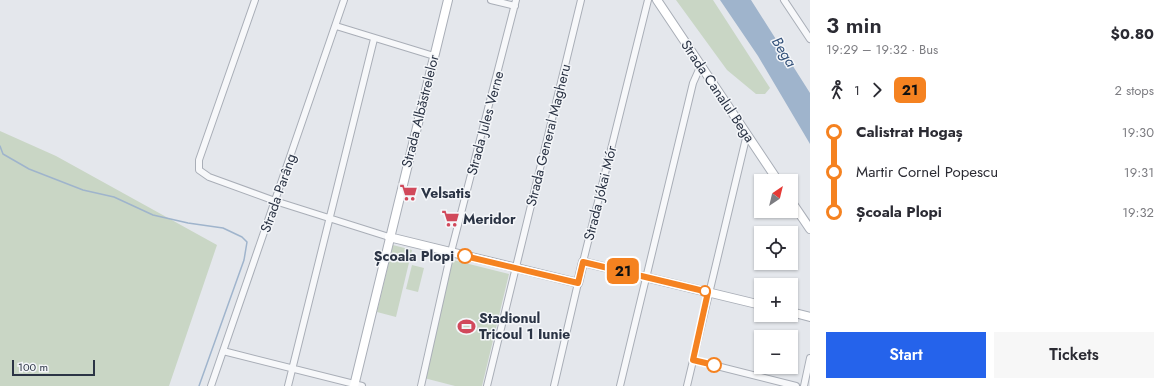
<!DOCTYPE html>
<meta charset="utf-8">
<style>
body{margin:0;font-family:Jost,sans-serif;background:#f7f7f7;color:#2b2b33;height:100vh;display:flex;flex-direction:column;font-size:15px;white-space:nowrap}
*{box-sizing:border-box;margin:0}
p{font-size:13px;color:#7c7c81}
.icon{flex:none;width:22px;height:22px;fill:none;stroke:currentColor;stroke-width:2;stroke-linecap:round;stroke-linejoin:round}
.map{position:relative;flex:1;overflow:hidden}
.details{display:flex;flex-direction:column;background:#fff;width:360px}
.details>*{flex:none}
.badge{padding:0 8px;border-radius:6px;font-size:14px;line-height:26px}
.needle{width:26px;rotate:35deg}
.tools{position:absolute;left:754px;top:174px;display:grid;gap:8px}
.tools a{display:grid;place-items:center;width:44px;height:44px;border-radius:0px;background:#fff;box-shadow:0 1px 3px #0004;font-size:20px}
.scale{position:absolute;left:12px;bottom:10px;width:83px;box-sizing:border-box;padding-left:4px;border:2px solid #2b3445;border-top:0;font-size:11px;line-height:14px;white-space:nowrap;color:#2b3445;-webkit-text-stroke:3px #f4f6f9;paint-order:stroke}
.map>.badge{position:absolute;translate:-50% -50%;box-shadow:0 0 0 2px #fff}
.legs{display:flex;align-items:center;gap:6px;height:44px;padding:0 16px;font-size:13px}
.legs p{margin-inline-start:auto}
.head{display:flex;align-items:center;justify-content:space-between;height:68px;padding:0 16px}
h1{font-size:22px;font-weight:600;line-height:30px}
.primary-button{display:flex;gap:8px;margin-top:auto;padding:8px 16px}
.primary-button a{flex:1;height:46px;border-radius:0px;background:#2563eb;color:#fff;font-size:16px;font-weight:600;line-height:46px;text-align:center}
.primary-button a+a{background:#f7f7f7;color:#2b2b33}
ul{padding:0 16px;list-style:none}
li{display:flex;align-items:center;gap:14px;height:40px;font-size:15px}
li i{display:grid;place-items:center;width:6px;height:100%;margin:0 5px;background:currentColor}
li i::after{content:'';width:10px;height:10px;margin:-5px;border:3px solid;border-radius:50%;background:#fff}
li p{margin-inline-start:auto}
li:first-child i{background:linear-gradient(#0000 50%,currentColor 0)}
li:last-child i{background:linear-gradient(currentColor 50%,#0000 0)}
main{display:flex;flex:1;min-height:0}
.map>svg:first-child{display:block}
.green{fill:#c9d6c5}
.water{fill:#9fb4cc}
.lines{fill:none;stroke-linecap:round;stroke-linejoin:round}
.stream{stroke:#9fb4cc;stroke-width:1.5}
.street-casing{stroke:#a9aeb7;stroke-width:8}
.secondary-casing{stroke:#a9aeb7;stroke-width:10}
.street{stroke:#f7f8fa;stroke-width:6}
.secondary{stroke:#fff;stroke-width:8}
.line-1-casing{stroke:#fff;stroke-width:9}
.line-1{stroke:#f58220;stroke-width:6}
.stop-1-dot{fill:#fff;stroke:#f58220;stroke-width:2}
.labels{text-anchor:middle;dominant-baseline:central;stroke-width:3;stroke-linejoin:round;paint-order:stroke}
.street-label{font-size:14px;fill:#2b3445;stroke:#f4f6f9}
.poi-label{font-size:14px;font-weight:bold;fill:#2b3445;stroke:#f4f6f9;text-anchor:start}
.stop-label{font-size:14px;font-weight:bold;fill:#2b3445;stroke:#f4f6f9;text-anchor:end}
.water-label{font-size:15px;font-style:italic;fill:#34527a;stroke:#f4f6f9}
</style>
<main>
<div class="map">
<svg width="810" height="386" viewBox="0 0 810 386">
<rect width="100%" height="100%" fill="#e4e7ec"/>
<path class="green" d="M676,0H713L770,88L765,94H756L727,70Z
M0,131L56,156L217,245L169,386H0Z
M393,245L412,250L396,317L377,312Z
M453,260L509,274L482,386H455L424,378Z
M412,265L424,268L418,292L406,289Z"/>
<path class="water" d="M720,0H751L810,93V144L758,56Z"/>
<g class="lines">
<path class="stream" d="M0,146L3,154L29,169L83,190L114,197L153,215L188,223L223,228L242,237L247,242L244,260L199,386"/>
<defs>
<path id="street" d="M255,0L199,160V170L209,177L275,201L389,237
M491,0L515,6
M784,0L810,39
M336,26L434,56
M583,262L648,0
M223,351L362,386
M693,360L796,386
M211,386L344,0
M288,386L374,39
M421,386L451,252L516,0
M487,386L581,0
M554,386L578,283
M620,386L693,83L701,65
M687,386L747,134
M804,386L810,358"/>
<path id="secondary" d="M657,0L778,181
M791,201L810,229
M389,237L578,283L583,262L761,305
M791,312L810,317
M354,386L448,0"/>
</defs>
<use href="#street" class="street-casing"/>
<use href="#secondary" class="secondary-casing"/>
<use href="#street" class="street"/>
<use href="#secondary" class="secondary"/>
</g>
<g class="lines">
<defs>
<path id="line-1" d="M465,256L578,283L583,262L708,292L693,360L714,365"/>
</defs>
<use href="#line-1" class="line-1-casing"/>
<use href="#line-1" class="line-1"/>
</g>
<defs>
<symbol id="supermarket-bare" viewBox="-9 -9 18 18"><path d="M-6-5.5h2.5l.6 2H6L4.5 2H-2.5L-4.4-4H-6ZM-1.5 3.2a1.3 1.3 0 1 0 .1 0ZM3 3.2a1.3 1.3 0 1 0 .1 0Z" fill="#d1495b" stroke="#f4f6f9" stroke-width="2.5" paint-order="stroke"/></symbol>
<symbol id="stadium-bare" viewBox="-9 -9 18 18"><path d="M0-5a6.5 5 0 1 0 0 10a6.5 5 0 1 0 0-10ZM-3.5-1.8h7v3.6h-7Z" fill="#d1495b" stroke="#f4f6f9" stroke-width="2.5" paint-order="stroke"/></symbol>
</defs>
<g fill-rule="evenodd">
<use href="#supermarket-bare" x="396" y="180" width="25" height="25"/>
<use href="#supermarket-bare" x="438" y="206" width="25" height="25"/>
<use href="#stadium-bare" x="454" y="314" width="25" height="25"/>
</g>
<g class="stop-1-dot">
<circle cx="465" cy="256" r="7"/>
<circle cx="705" cy="291" r="5"/>
<circle cx="714" cy="365" r="7"/>
</g>
<g class="labels">
<g class="street-label">
<text transform="translate(718 91) rotate(56)">Strada Canalul Bega</text>
<text transform="translate(420 111) rotate(-76)">Strada Albăstrelelor</text>
<text transform="translate(485 123) rotate(-75)">Strada Jules Verne</text>
<text transform="translate(548 135) rotate(-76)">Strada General Magheru</text>
<text transform="translate(278 193) rotate(-71)">Strada Parâng</text>
<text transform="translate(600 193) rotate(-76)">Strada Jókai Mór</text>
</g>
<g class="poi-label">
<text x="421" y="193">Velsatis</text>
<text x="463" y="219">Meridor</text>
<text x="479" y="318">Stadionul<tspan x="479" dy="16">Tricoul 1 Iunie</tspan></text>
</g>
<g class="stop-label">
<text x="454" y="256">Școala Plopi</text>
</g>
<g class="water-label">
<text transform="translate(784 52) rotate(58)">Bega</text>
</g>
</g>
</svg>
<div class="tools">
<a><svg class="needle" viewBox="-14 -14 28 28"><path d="M0-13l5 13h-10z" fill="#e53935"/><path d="M0 13l5-13h-10z" fill="#7c7c81"/></svg></a>
<a><svg class="icon" aria-label="locate" viewBox="0 0 24 24"><circle cx="12" cy="12" r="6"/><path d="M12 2v4M12 18v4M2 12h4M18 12h4"/></svg></a>
<a>+</a>
<a>−</a>
</div>
<div class="scale">100 m</div>
<b class="badge" style="left:623px;top:271px;background:#f58220;color:#111">21</b>
</div>
<section class="details">
<div class="head"><div><h1>3 min</h1><p>19:29 – 19:32 · Bus</p></div><b>$0.80</b></div>
<div class="legs"><svg class="icon" aria-label="walk" viewBox="0 0 24 24"><circle cx="13" cy="4" r="2"/><path d="M13 8l-2 6 4 7M11 14l-3 7M7 12l3-4h3l4 4"/></svg>1<svg class="icon" aria-label="forward" viewBox="0 0 24 24"><path d="M9 5l7 7-7 7"/></svg><b class="badge" style="background:#f58220;color:#111">21</b><p>2 stops</p></div>
<ul>
<li><i style="color:#f58220"></i><b>Calistrat Hogaș</b><p>19:30</p></li>
<li><i style="color:#f58220"></i><span>Martir Cornel Popescu</span><p>19:31</p></li>
<li><i style="color:#f58220"></i><b>Școala Plopi</b><p>19:32</p></li>
</ul>
<div class="primary-button"><a>Start</a><a>Tickets</a></div>
</section>
</main>
